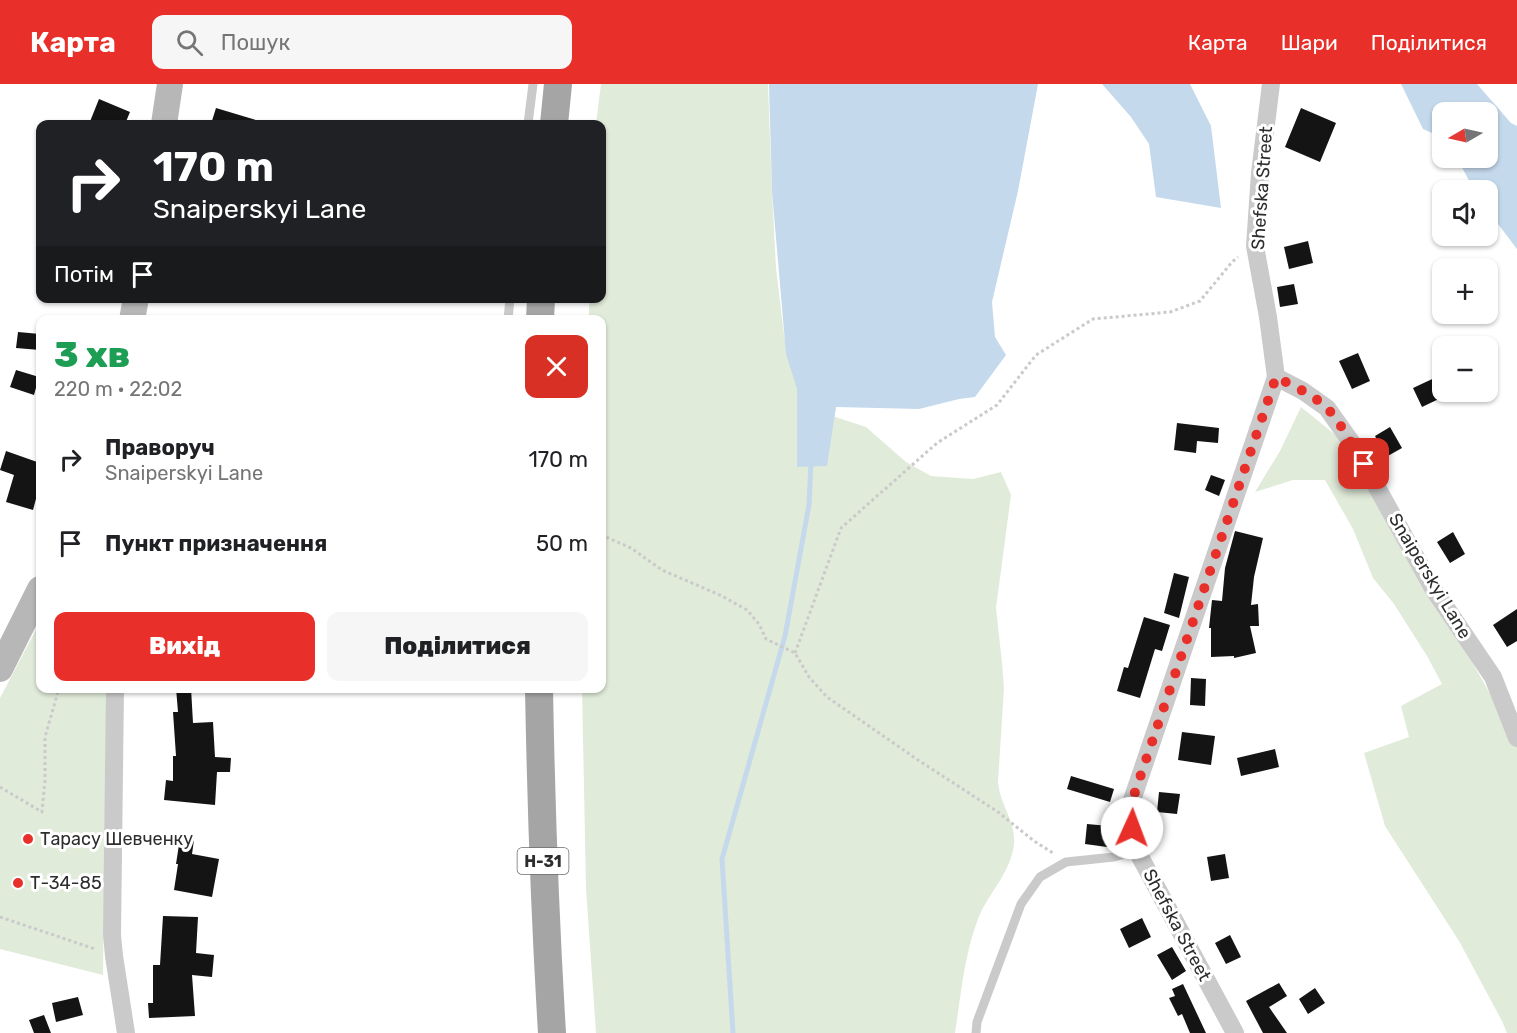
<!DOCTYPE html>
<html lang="uk">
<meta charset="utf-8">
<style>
:root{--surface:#fff;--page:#f6f6f6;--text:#202124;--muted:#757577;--accent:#e92f29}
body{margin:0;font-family:Rubik,sans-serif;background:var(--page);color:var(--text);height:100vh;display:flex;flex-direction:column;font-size:22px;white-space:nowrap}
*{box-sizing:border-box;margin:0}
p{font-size:20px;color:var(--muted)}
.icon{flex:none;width:33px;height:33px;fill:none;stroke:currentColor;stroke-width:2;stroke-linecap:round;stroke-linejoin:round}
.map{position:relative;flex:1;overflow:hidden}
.details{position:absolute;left:36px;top:231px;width:570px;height:378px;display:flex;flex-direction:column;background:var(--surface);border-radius:12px;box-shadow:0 2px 4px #0004}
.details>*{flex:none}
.guide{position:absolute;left:36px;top:36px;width:570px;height:183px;border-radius:12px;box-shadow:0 2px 4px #0004;background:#202124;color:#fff;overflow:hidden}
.needle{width:39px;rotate:261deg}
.tools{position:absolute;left:1432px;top:18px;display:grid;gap:12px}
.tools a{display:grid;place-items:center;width:66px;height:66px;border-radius:12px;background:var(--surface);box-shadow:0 2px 4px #0004;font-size:30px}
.pin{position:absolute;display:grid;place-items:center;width:51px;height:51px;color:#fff;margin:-26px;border-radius:12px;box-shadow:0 3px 9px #0006}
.me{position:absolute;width:66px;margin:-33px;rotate:2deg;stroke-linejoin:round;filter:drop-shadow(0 0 4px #0008)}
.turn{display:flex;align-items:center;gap:21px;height:126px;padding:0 18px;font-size:27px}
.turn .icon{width:78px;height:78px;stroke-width:2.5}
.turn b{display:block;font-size:42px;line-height:51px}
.then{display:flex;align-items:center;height:57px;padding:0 18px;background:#0003;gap:12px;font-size:22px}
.round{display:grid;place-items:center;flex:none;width:63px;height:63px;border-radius:12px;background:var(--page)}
.summary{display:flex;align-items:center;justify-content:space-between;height:102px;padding:0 18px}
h1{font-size:36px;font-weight:800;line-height:45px;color:#1e9e55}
.button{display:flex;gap:12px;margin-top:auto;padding:12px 18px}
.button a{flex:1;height:69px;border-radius:12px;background:var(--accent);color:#fff;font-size:24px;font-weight:800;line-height:69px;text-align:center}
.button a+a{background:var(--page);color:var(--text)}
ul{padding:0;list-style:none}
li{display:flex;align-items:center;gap:18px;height:84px;padding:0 18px}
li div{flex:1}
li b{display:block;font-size:22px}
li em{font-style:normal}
header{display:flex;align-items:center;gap:36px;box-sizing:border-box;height:84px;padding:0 30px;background:var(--accent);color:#fff}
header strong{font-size:28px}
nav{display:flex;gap:33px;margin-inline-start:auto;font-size:21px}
.search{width:420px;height:54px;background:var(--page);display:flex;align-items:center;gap:15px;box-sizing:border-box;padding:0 21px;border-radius:12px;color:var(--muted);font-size:22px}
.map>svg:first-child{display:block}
</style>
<header>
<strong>Карта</strong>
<div class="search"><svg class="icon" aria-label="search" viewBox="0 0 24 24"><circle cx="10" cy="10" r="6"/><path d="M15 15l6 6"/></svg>Пошук</div>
<nav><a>Карта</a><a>Шари</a><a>Поділитися</a></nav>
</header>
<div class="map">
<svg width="1517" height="949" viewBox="0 0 1517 949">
<rect width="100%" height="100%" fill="#fff"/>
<path fill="#e1ebda" d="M 601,0 L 768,0 L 772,108 L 776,184 L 784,251 L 799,313 L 823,329 L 866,343 L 906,378 L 931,392 L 973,395 L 1001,388 L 1011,411 L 996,524 L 1002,579 L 1004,604 L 998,698 C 1000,721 1016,738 1014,760 C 1011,789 988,809 978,835 C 964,872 961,911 955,949 L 596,949 L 586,804 L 582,605 L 602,604 L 602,236 L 589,235 L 589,215 L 602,214 L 602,40 L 596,40 Z
M 1301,323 L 1338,353 L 1390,434 L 1517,657 L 1517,949 L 1507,949 L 1502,937 L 1459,857 L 1385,742 L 1364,669 L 1409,653 L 1401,622 L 1442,600 L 1427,572 L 1394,520 L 1373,494 L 1353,445 L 1325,396 L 1293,396 L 1255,408 L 1280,367 Z
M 40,538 L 40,604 L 107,605 L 103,891 L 0,865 L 0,614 Z"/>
<path fill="#c5d9ec" d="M 769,0 L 1038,0 L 1018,107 L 992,218 L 995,253 L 1006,271 L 975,313 L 959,315 L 919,325 L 836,323 L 827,382 L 797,383 L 797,305 L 786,270 L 772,108 Z
M 1102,0 L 1190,0 L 1211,42 L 1221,124 L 1156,113 L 1149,60 L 1131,33 Z
M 1401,0 L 1477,0 L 1511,39 L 1517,42 L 1517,165 L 1488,127 L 1488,106 L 1474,106 L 1457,74 L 1488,74 L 1488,28 L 1443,28 L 1443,54 L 1423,45 Z"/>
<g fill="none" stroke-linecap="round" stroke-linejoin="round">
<path stroke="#c5d9ec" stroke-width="5" d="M 733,949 L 722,775 L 785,552 L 809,421 L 811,377"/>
</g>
<path fill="#141414" d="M 99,15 L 130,28 L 125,40 L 89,40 Z
M 216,24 L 259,37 L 258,40 L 211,40 Z
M 1301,24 L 1336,39 L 1320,78 L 1285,63 Z
M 1308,157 L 1313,179 L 1289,185 L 1284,163 Z
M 1294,200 L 1298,220 L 1280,223 L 1277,203 Z
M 18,248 L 40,250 L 40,266 L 16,264 Z
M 1358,269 L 1370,297 L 1352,305 L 1339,277 Z
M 16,286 L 39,293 L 34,311 L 10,303 Z
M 1443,290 L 1443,313 L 1422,323 L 1413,304 Z
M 1177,339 L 1219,344 L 1218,359 L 1197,357 L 1196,369 L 1174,366 Z
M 1390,343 L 1402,364 L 1386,373 L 1375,352 Z
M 6,367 L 40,379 L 40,400 L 33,426 L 6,418 L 14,391 L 0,386 Z
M 1211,391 L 1225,396 L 1219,412 L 1205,406 Z
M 1235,447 L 1263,454 L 1254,493 L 1251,521 L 1258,520 L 1259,542 L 1250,542 L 1256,569 L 1234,574 L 1234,572 L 1211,573 L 1211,544 L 1209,544 L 1212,516 L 1222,517 L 1225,484 Z
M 1453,448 L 1465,470 L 1450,479 L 1437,458 Z
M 1174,489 L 1189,493 L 1179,534 L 1164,529 Z
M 1517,525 L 1517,557 L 1507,563 L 1493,541 Z
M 1144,533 L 1170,541 L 1162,567 L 1155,565 L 1140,614 L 1117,607 L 1124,583 L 1128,584 Z
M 1191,594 L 1206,595 L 1205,622 L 1190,621 Z
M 176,604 L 191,604 L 193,639 L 213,638 L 215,673 L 231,674 L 230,688 L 217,688 L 215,721 L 164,716 L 166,696 L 173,697 L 173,672 L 176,672 L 173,628 L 178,628 Z
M 1182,648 L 1215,652 L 1211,681 L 1178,676 Z
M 1275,665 L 1279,683 L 1241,692 L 1237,674 Z
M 1071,692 L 1114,705 L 1110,718 L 1067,705 Z
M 1159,708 L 1180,710 L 1177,730 L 1157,728 Z
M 1087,740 L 1109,742 L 1107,763 L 1085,760 Z
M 180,754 L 194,756 L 192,770 L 219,775 L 212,813 L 174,806 L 178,780 L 176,780 Z
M 1225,770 L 1229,794 L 1211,797 L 1207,773 Z
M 163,832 L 198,833 L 196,869 L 214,871 L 212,893 L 192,891 L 195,932 L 149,934 L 148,919 L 153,919 L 153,881 L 160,881 Z
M 1142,834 L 1151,853 L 1129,864 L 1120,845 Z
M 1230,851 L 1241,873 L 1226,880 L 1215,859 Z
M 1172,863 L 1186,887 L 1172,896 L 1157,871 Z
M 1279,899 L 1287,912 L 1269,923 L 1287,949 L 1263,949 L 1246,917 Z
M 1183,900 L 1206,949 L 1190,949 L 1182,930 L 1178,932 L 1169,914 L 1175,912 L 1172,905 Z
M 1315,904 L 1325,919 L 1308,930 L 1299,915 Z
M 78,913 L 83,931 L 56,938 L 52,919 Z
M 44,931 L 51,949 L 34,949 L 29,936 Z"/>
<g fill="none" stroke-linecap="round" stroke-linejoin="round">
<path stroke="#cacaca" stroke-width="3" stroke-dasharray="3 3" stroke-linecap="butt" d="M 602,449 L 608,454 L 631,464 L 662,486 L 722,512 L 747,526 L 759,540 L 766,555 L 795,569 L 809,593 L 827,613 L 918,676 L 998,728 L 1034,757 L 1053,769
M 795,569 L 841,444 L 937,359 L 997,321 L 1036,271 L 1093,235 L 1170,228 L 1200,217 L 1232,178 L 1238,173
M 0,703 L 42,728 L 45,696 L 45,653 L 59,604
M 0,833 L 95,865"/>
<path stroke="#cacaca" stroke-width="9" d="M 528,40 L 533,0
M 508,236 L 510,214
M 976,949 L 977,938 L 1021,820 L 1040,793 L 1066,778 L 1114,773 L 1137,767"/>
<path stroke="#cacaca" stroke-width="18" d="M 1276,293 L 1303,307 L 1327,324 L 1354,362 L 1434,506 L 1493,593 L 1517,654
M 115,604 L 112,851 L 114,872 L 126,949
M 1235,949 L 1137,767 L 1132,744 L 1131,719 L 1276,293 L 1268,233 L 1255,162 L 1260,89 L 1271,0"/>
<path stroke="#b7b7b7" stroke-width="26" d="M 164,40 L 170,0
M 132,236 L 136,214
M 0,585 L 40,505"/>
<path stroke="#a5a5a5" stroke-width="28" d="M 554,40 L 558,0
M 540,236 L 541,214
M 539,604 C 541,719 545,834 552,949"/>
</g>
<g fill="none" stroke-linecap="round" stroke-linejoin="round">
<path stroke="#e92f29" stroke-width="10" stroke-dasharray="0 18" d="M 1132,744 L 1131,720 L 1276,293 C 1293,302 1314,311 1328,325 C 1341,340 1354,363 1364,380"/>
</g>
<g fill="#e92f29" stroke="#fff" stroke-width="2">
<circle cx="28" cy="755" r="6"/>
<circle cx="18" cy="799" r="6"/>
</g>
<g text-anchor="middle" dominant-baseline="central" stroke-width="6" stroke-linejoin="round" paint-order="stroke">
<rect fill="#fff" stroke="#6c6c6c" stroke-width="1.5" x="517.5" y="764" width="51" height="26" rx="4.5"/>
<g font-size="16" font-weight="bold" fill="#2d2d2d">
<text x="543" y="777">Н-31</text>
</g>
<g font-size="18" fill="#2d2d2d" stroke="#fff">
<text transform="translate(1262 104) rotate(-86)">Shefska Street</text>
<text transform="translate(1430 492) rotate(59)">Snaiperskyi Lane</text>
<text transform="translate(1177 841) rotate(62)">Shefska Street</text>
</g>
<g font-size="18" fill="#2d2d2d" stroke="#fff" text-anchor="start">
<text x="40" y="755">Тарасу Шевченку</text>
<text x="30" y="799">Т-34-85</text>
</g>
</g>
</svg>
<div class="tools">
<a><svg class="needle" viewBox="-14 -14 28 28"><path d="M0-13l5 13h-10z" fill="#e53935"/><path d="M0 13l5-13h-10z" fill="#757577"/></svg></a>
<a><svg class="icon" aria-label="sound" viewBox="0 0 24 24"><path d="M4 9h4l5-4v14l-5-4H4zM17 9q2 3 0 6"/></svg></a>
<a>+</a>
<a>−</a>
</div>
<div class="pin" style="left:1364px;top:380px;background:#d93025"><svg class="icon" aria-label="arrive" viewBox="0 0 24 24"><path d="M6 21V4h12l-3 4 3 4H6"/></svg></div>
<svg class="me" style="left:1132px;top:744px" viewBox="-20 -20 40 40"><circle r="19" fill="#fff"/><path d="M0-13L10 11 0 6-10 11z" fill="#e92f29"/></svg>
<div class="guide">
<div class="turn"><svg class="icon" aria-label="right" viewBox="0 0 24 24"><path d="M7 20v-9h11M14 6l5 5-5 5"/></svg><div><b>170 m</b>Snaiperskyi Lane</div></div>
<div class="then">Потім<svg class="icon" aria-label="arrive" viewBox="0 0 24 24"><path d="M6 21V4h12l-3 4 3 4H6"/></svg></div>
</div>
<section class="details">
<div class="summary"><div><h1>3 хв</h1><p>220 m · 22:02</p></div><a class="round" style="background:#d93025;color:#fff"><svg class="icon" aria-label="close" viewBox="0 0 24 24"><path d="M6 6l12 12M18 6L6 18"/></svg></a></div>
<ul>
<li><svg class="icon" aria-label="right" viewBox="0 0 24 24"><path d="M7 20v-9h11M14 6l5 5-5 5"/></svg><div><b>Праворуч</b><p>Snaiperskyi Lane</p></div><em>170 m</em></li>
<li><svg class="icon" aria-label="arrive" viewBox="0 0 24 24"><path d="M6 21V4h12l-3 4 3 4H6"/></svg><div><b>Пункт призначення</b></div><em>50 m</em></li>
</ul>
<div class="button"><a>Вихід</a><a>Поділитися</a></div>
</section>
</div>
